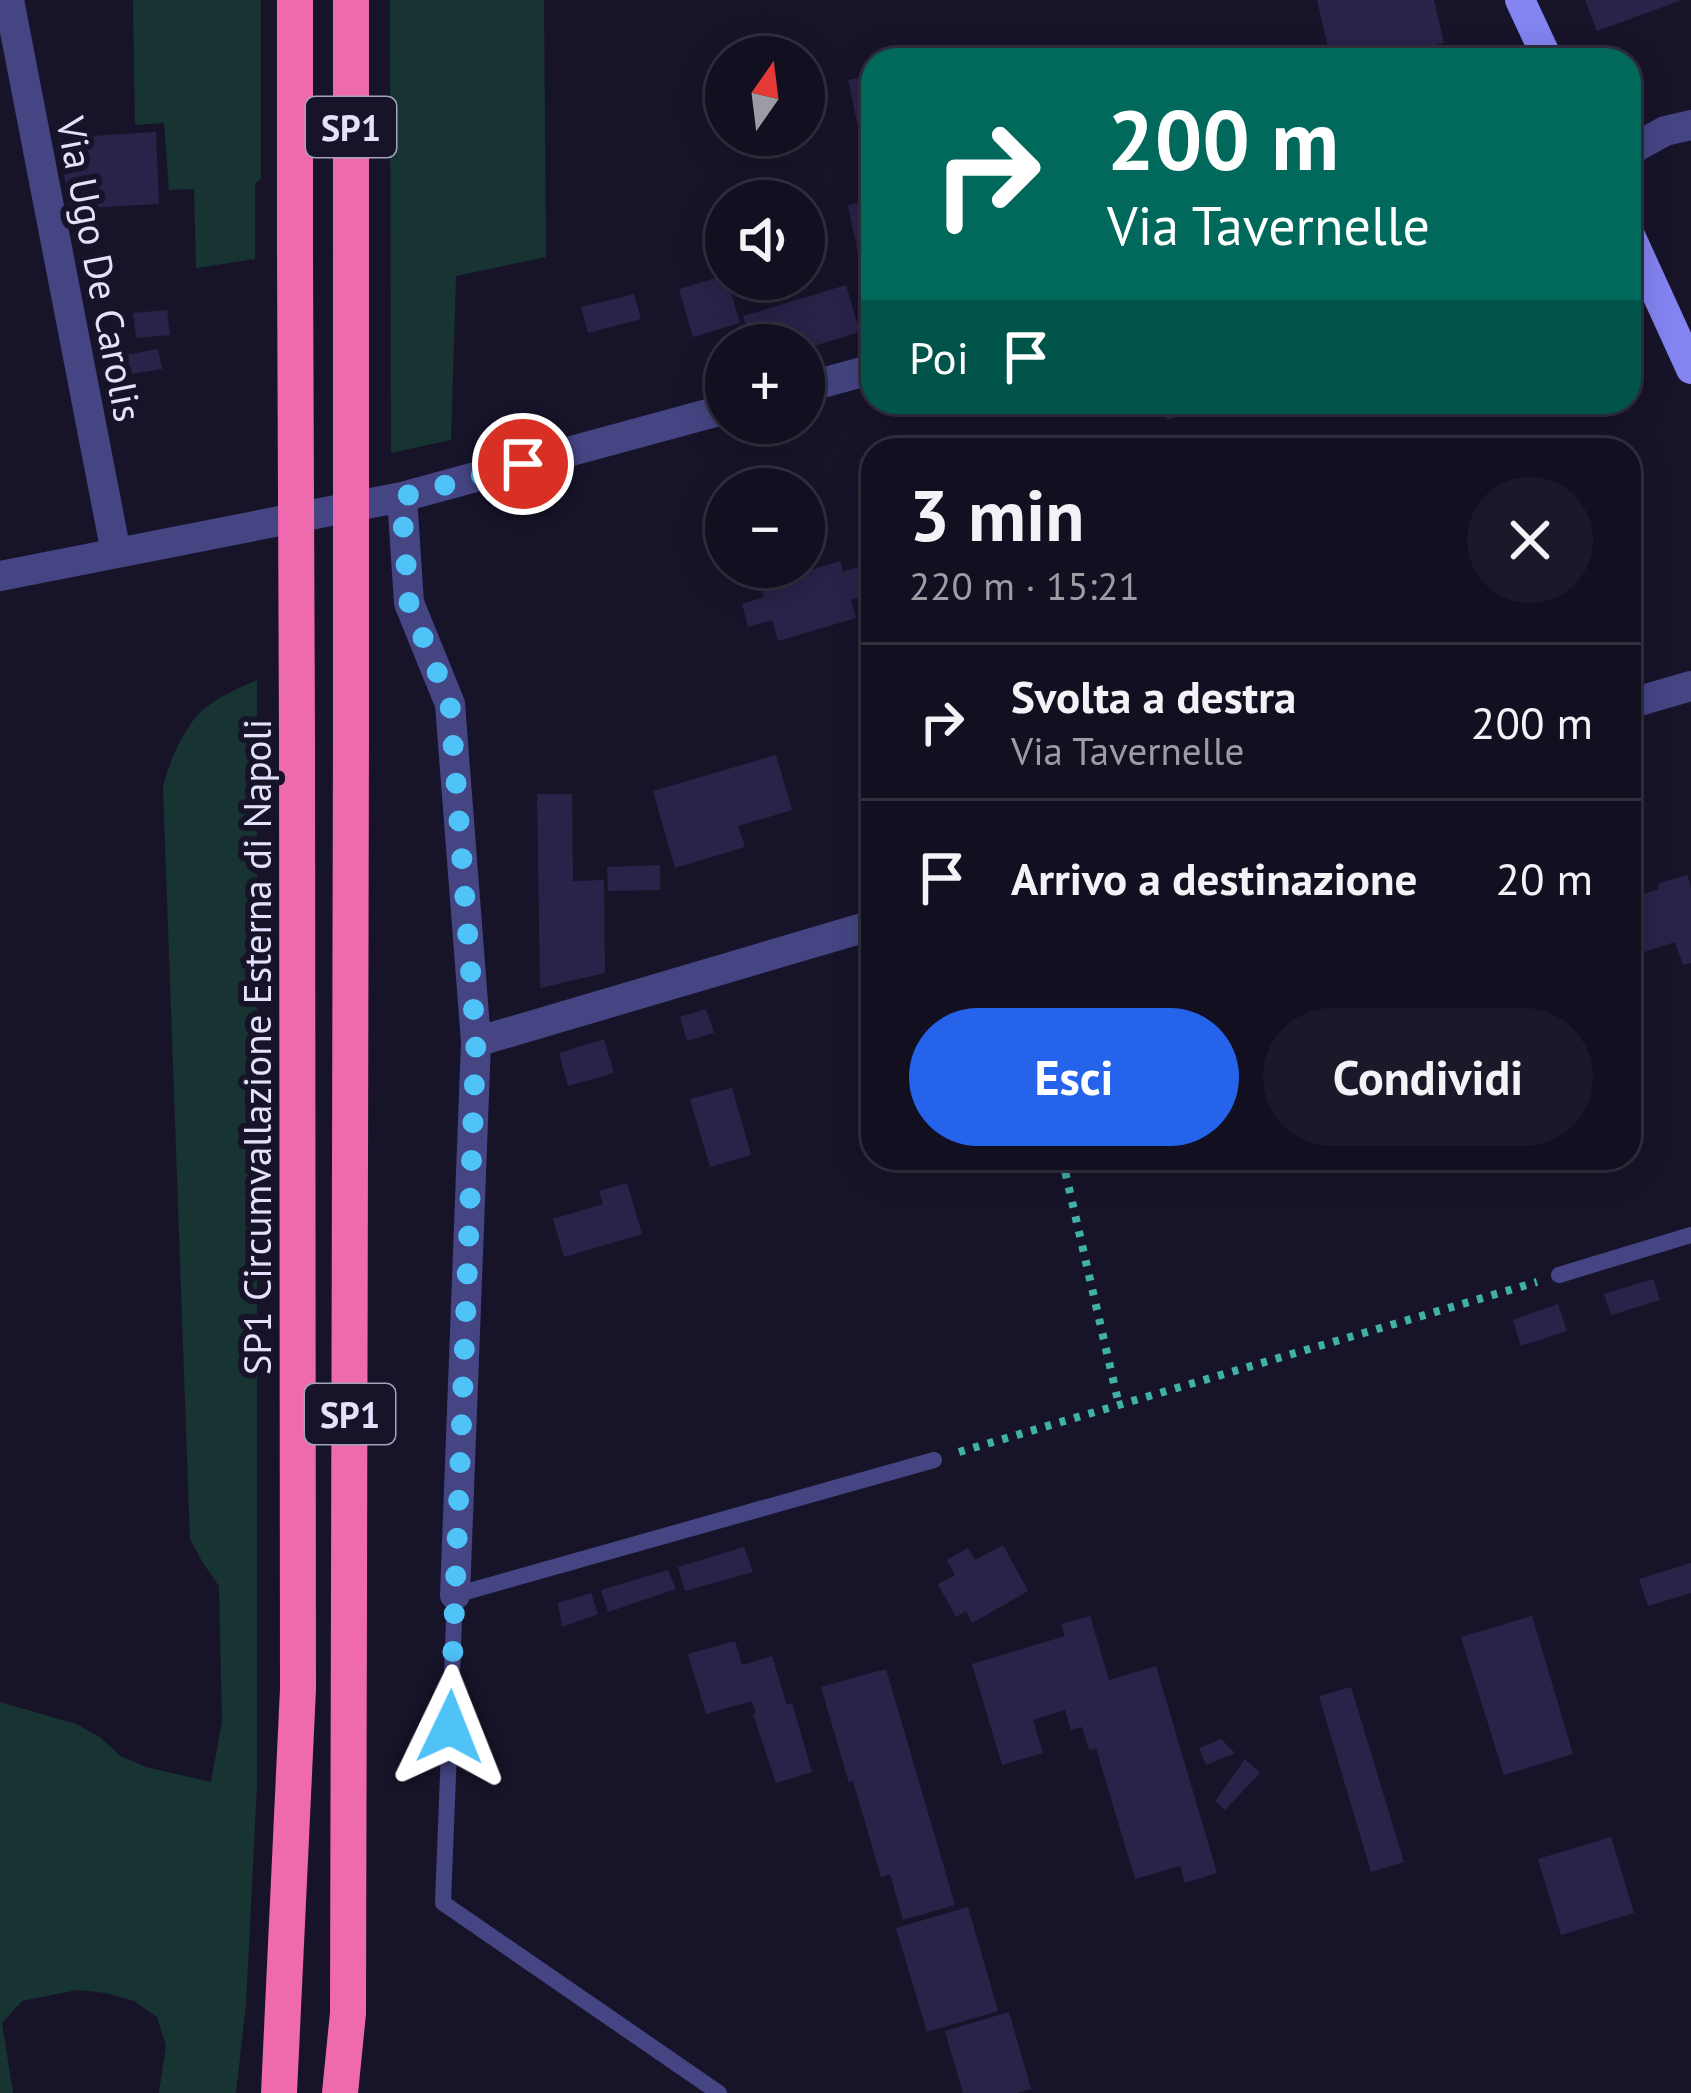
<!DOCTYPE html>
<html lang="it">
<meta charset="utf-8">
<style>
:root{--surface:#110f20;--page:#1a1829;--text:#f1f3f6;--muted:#9c9ca5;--line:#302f3e;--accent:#2563eb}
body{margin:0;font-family:"PT Sans",sans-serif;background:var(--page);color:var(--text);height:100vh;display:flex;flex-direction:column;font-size:45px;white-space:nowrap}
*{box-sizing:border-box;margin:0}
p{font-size:39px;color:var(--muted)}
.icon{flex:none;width:66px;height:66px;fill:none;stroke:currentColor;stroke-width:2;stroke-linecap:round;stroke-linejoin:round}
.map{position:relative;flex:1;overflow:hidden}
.drawer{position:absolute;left:861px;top:438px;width:780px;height:732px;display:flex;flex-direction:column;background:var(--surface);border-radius:36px;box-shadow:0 6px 30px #0003,0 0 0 3px var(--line)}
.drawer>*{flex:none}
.banner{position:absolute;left:861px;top:48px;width:780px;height:366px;border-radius:36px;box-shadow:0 6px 30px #0003,0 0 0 3px var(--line);background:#00695c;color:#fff;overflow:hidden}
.needle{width:78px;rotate:14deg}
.tools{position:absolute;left:705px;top:36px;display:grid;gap:24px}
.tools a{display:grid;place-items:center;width:120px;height:120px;border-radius:50%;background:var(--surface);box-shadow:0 6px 30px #0003,0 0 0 3px var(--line);font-size:60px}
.pin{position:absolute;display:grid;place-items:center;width:102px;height:102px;color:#fff;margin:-51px;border:6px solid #fff;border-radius:50%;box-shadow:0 3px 12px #0007}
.me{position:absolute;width:132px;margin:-66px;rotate:2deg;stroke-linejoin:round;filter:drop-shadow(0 0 9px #0008)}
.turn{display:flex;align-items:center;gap:42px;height:252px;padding:0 48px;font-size:54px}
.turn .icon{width:156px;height:156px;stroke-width:2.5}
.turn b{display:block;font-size:84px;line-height:102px}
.then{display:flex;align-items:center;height:114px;padding:0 48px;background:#0003;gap:24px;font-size:45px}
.round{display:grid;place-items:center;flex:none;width:126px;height:126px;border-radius:63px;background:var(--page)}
.overview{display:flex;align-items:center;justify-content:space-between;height:204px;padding:0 48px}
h1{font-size:72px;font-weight:800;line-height:90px}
.cta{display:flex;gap:24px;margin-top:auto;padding:24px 48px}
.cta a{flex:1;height:138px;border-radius:72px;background:var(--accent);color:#fff;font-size:48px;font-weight:800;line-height:138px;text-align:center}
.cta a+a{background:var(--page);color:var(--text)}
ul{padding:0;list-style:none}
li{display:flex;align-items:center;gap:36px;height:156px;padding:0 48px;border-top:3px solid var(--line)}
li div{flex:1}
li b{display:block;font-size:45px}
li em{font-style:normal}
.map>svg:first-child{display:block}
</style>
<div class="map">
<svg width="1691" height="2093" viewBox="0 0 1691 2093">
<rect width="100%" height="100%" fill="#17142a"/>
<path fill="#183432" d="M 133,0 L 261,0 L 261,179 L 255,183 L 255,259 L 196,268 L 194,189 L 169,190 L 164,123 L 135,125 Z
M 390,0 L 544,0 L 546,257 L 456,276 L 451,440 L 391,453 Z
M 257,680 L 257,1785 L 246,2004 L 236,2093 L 159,2093 L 166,2045 L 157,2017 L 134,2001 L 106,1993 L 77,1990 L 22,2001 L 2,2023 L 13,2093 L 0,2093 L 0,1702 L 76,1724 L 100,1737 L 120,1756 L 146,1767 L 211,1782 L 222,1722 L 219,1586 L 203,1563 L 190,1539 L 163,787 C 168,764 186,723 204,709 C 220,696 239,688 257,680 Z"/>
<path fill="#292349" d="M 1317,0 L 1434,0 L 1444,43 L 1370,60 L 1331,60 Z
M 1585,0 L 1679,0 L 1679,1 L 1597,31 Z
M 873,75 L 873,189 L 871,189 L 848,80 Z
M 156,132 L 159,204 L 69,209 L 59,138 Z
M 873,200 L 873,265 L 861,268 L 848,205 Z
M 726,275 L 740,323 L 693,337 L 679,289 Z
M 846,285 L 860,332 L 804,349 L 804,345 L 752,345 L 743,316 Z
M 634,294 L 641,319 L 588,333 L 581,307 Z
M 167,310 L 170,335 L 136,338 L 133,313 Z
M 158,349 L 162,369 L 113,377 L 109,358 Z
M 1162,402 L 1205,402 L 1207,409 L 1167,420 Z
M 840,561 L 843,572 L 865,565 L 873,590 L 873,593 L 851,600 L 856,618 L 778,641 L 772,620 L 748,627 L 742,604 L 764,597 L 760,585 Z
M 776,755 L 792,810 L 738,826 L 745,847 L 675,868 L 653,791 Z
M 537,794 L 572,794 L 573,881 L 604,880 L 605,973 L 540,988 Z
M 660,865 L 660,890 L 608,891 L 607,867 Z
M 1687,875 L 1691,887 L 1691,963 L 1683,965 L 1675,942 L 1629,957 L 1629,899 L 1659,889 L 1657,884 Z
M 706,1009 L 714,1033 L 687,1041 L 680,1017 Z
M 604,1039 L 614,1073 L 568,1086 L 559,1053 Z
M 732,1088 L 751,1155 L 710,1167 L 690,1099 Z
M 627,1183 L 642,1234 L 564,1257 L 553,1219 L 603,1204 L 599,1191 Z
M 1653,1279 L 1660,1300 L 1611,1315 L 1604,1294 Z
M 1558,1304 L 1567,1331 L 1521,1346 L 1513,1320 Z
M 1003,1545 L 1028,1591 L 972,1623 L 966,1611 L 956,1617 L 938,1584 L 955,1575 L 947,1560 L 968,1548 L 975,1560 Z
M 744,1547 L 753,1572 L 685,1591 L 678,1567 Z
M 1691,1563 L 1691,1593 L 1648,1606 L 1639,1579 Z
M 668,1570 L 676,1589 L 608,1612 L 601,1590 Z
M 591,1593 L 598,1614 L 562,1627 L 558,1603 Z
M 1090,1616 L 1109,1680 L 1156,1666 L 1217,1873 L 1185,1883 L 1180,1866 L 1135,1879 L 1096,1748 L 1089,1750 L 1082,1727 L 1071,1730 L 1065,1710 L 1033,1720 L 1043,1753 L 1002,1765 L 972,1664 L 1065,1636 L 1061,1624 Z
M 1532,1616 L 1573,1754 L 1504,1775 L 1461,1637 Z
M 735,1641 L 742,1665 L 772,1656 L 787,1705 L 792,1703 L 812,1772 L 776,1783 L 753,1714 L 756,1713 L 752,1701 L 706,1714 L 688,1654 Z
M 886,1669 L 955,1905 L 903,1920 L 890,1874 L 881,1877 L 853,1781 L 849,1783 L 821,1687 Z
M 1351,1687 L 1404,1862 L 1371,1872 L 1319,1696 Z
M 1221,1739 L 1235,1753 L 1206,1765 L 1199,1748 Z
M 1245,1759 L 1260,1773 L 1225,1810 L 1215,1801 Z
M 1611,1837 L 1634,1913 L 1561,1935 L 1538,1859 Z
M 968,1907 L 998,2011 L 927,2032 L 896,1928 Z
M 1009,2012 L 1031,2089 L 1017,2093 L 963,2093 L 945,2031 Z"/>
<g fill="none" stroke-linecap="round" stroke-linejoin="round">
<path stroke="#3fb1a7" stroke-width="8" stroke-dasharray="6 9" stroke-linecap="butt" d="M 1062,1158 L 1119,1405
M 959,1452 L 1537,1282"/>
<path stroke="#454584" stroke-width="16" d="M 1559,1275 L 1691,1235
M 719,2093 L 443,1903 L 455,1595 L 934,1460"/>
<path stroke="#454584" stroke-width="30" d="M 9,0 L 116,553
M 1629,151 L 1665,131 L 1691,125
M 804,388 L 873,369
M 402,497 L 409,603 L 450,704 L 476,1042 L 455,1595
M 0,576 L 402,497 L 726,409
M 1629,704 L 1691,686
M 476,1042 L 873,925"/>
<path stroke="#8383f1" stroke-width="30" d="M 1520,0 L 1548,60
M 1629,233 L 1691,369"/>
<path stroke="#ee69ae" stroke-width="36" d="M 351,0 L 351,254
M 295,254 L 295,0
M 279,2093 L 298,1689 L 297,737
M 340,2093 L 348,2013 L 351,735"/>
<path stroke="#ee69ae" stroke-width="36" d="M 295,254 L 297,737
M 351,735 L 351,254"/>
</g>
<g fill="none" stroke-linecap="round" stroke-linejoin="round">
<path stroke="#4fc3f7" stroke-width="21" stroke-dasharray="0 37.8" d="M 450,1727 L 476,1042 L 450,704 L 409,603 L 401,497 L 523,464"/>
</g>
<g text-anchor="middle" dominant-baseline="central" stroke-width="12" stroke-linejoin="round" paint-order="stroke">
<g fill="#17142a" stroke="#a6a4bd" stroke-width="3">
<rect x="306" y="97" width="90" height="60" rx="9"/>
<rect x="305" y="1384" width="90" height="60" rx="9"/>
</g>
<g font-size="36" font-weight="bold" fill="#e3e1fc">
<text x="351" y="127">SP1</text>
<text x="350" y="1414">SP1</text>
</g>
<g font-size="39" fill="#e3e1fc" stroke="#17142a">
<text transform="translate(100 269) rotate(79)">Via Ugo De Carolis</text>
<text transform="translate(256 1047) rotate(-90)">SP1 Circumvallazione Esterna di Napoli</text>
</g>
</g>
</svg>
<div class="tools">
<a><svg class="needle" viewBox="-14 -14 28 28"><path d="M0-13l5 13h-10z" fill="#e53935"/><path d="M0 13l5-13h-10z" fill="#9c9ca5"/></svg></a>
<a><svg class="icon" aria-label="sound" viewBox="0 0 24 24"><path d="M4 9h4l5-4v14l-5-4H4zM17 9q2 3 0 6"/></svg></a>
<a>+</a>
<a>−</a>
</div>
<div class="pin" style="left:523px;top:464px;background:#d93025"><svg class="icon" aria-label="arrive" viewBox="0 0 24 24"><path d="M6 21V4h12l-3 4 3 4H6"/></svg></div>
<svg class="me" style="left:450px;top:1727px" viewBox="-20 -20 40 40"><path d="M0-17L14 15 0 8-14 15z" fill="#4fc3f7" stroke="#fff" stroke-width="4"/></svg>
<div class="banner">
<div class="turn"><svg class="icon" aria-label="right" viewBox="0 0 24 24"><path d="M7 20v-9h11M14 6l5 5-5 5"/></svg><div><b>200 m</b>Via Tavernelle</div></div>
<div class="then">Poi<svg class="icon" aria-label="arrive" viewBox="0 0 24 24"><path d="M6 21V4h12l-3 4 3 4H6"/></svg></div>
</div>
<section class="drawer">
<div class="overview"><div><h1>3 min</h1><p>220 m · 15:21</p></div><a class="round"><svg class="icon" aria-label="close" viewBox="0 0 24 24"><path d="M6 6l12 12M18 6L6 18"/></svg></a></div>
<ul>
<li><svg class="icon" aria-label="right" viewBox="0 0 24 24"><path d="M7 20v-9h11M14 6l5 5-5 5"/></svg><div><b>Svolta a destra</b><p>Via Tavernelle</p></div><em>200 m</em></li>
<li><svg class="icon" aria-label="arrive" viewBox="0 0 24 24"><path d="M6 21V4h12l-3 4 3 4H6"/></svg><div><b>Arrivo a destinazione</b></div><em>20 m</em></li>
</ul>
<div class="cta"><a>Esci</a><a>Condividi</a></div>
</section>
</div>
